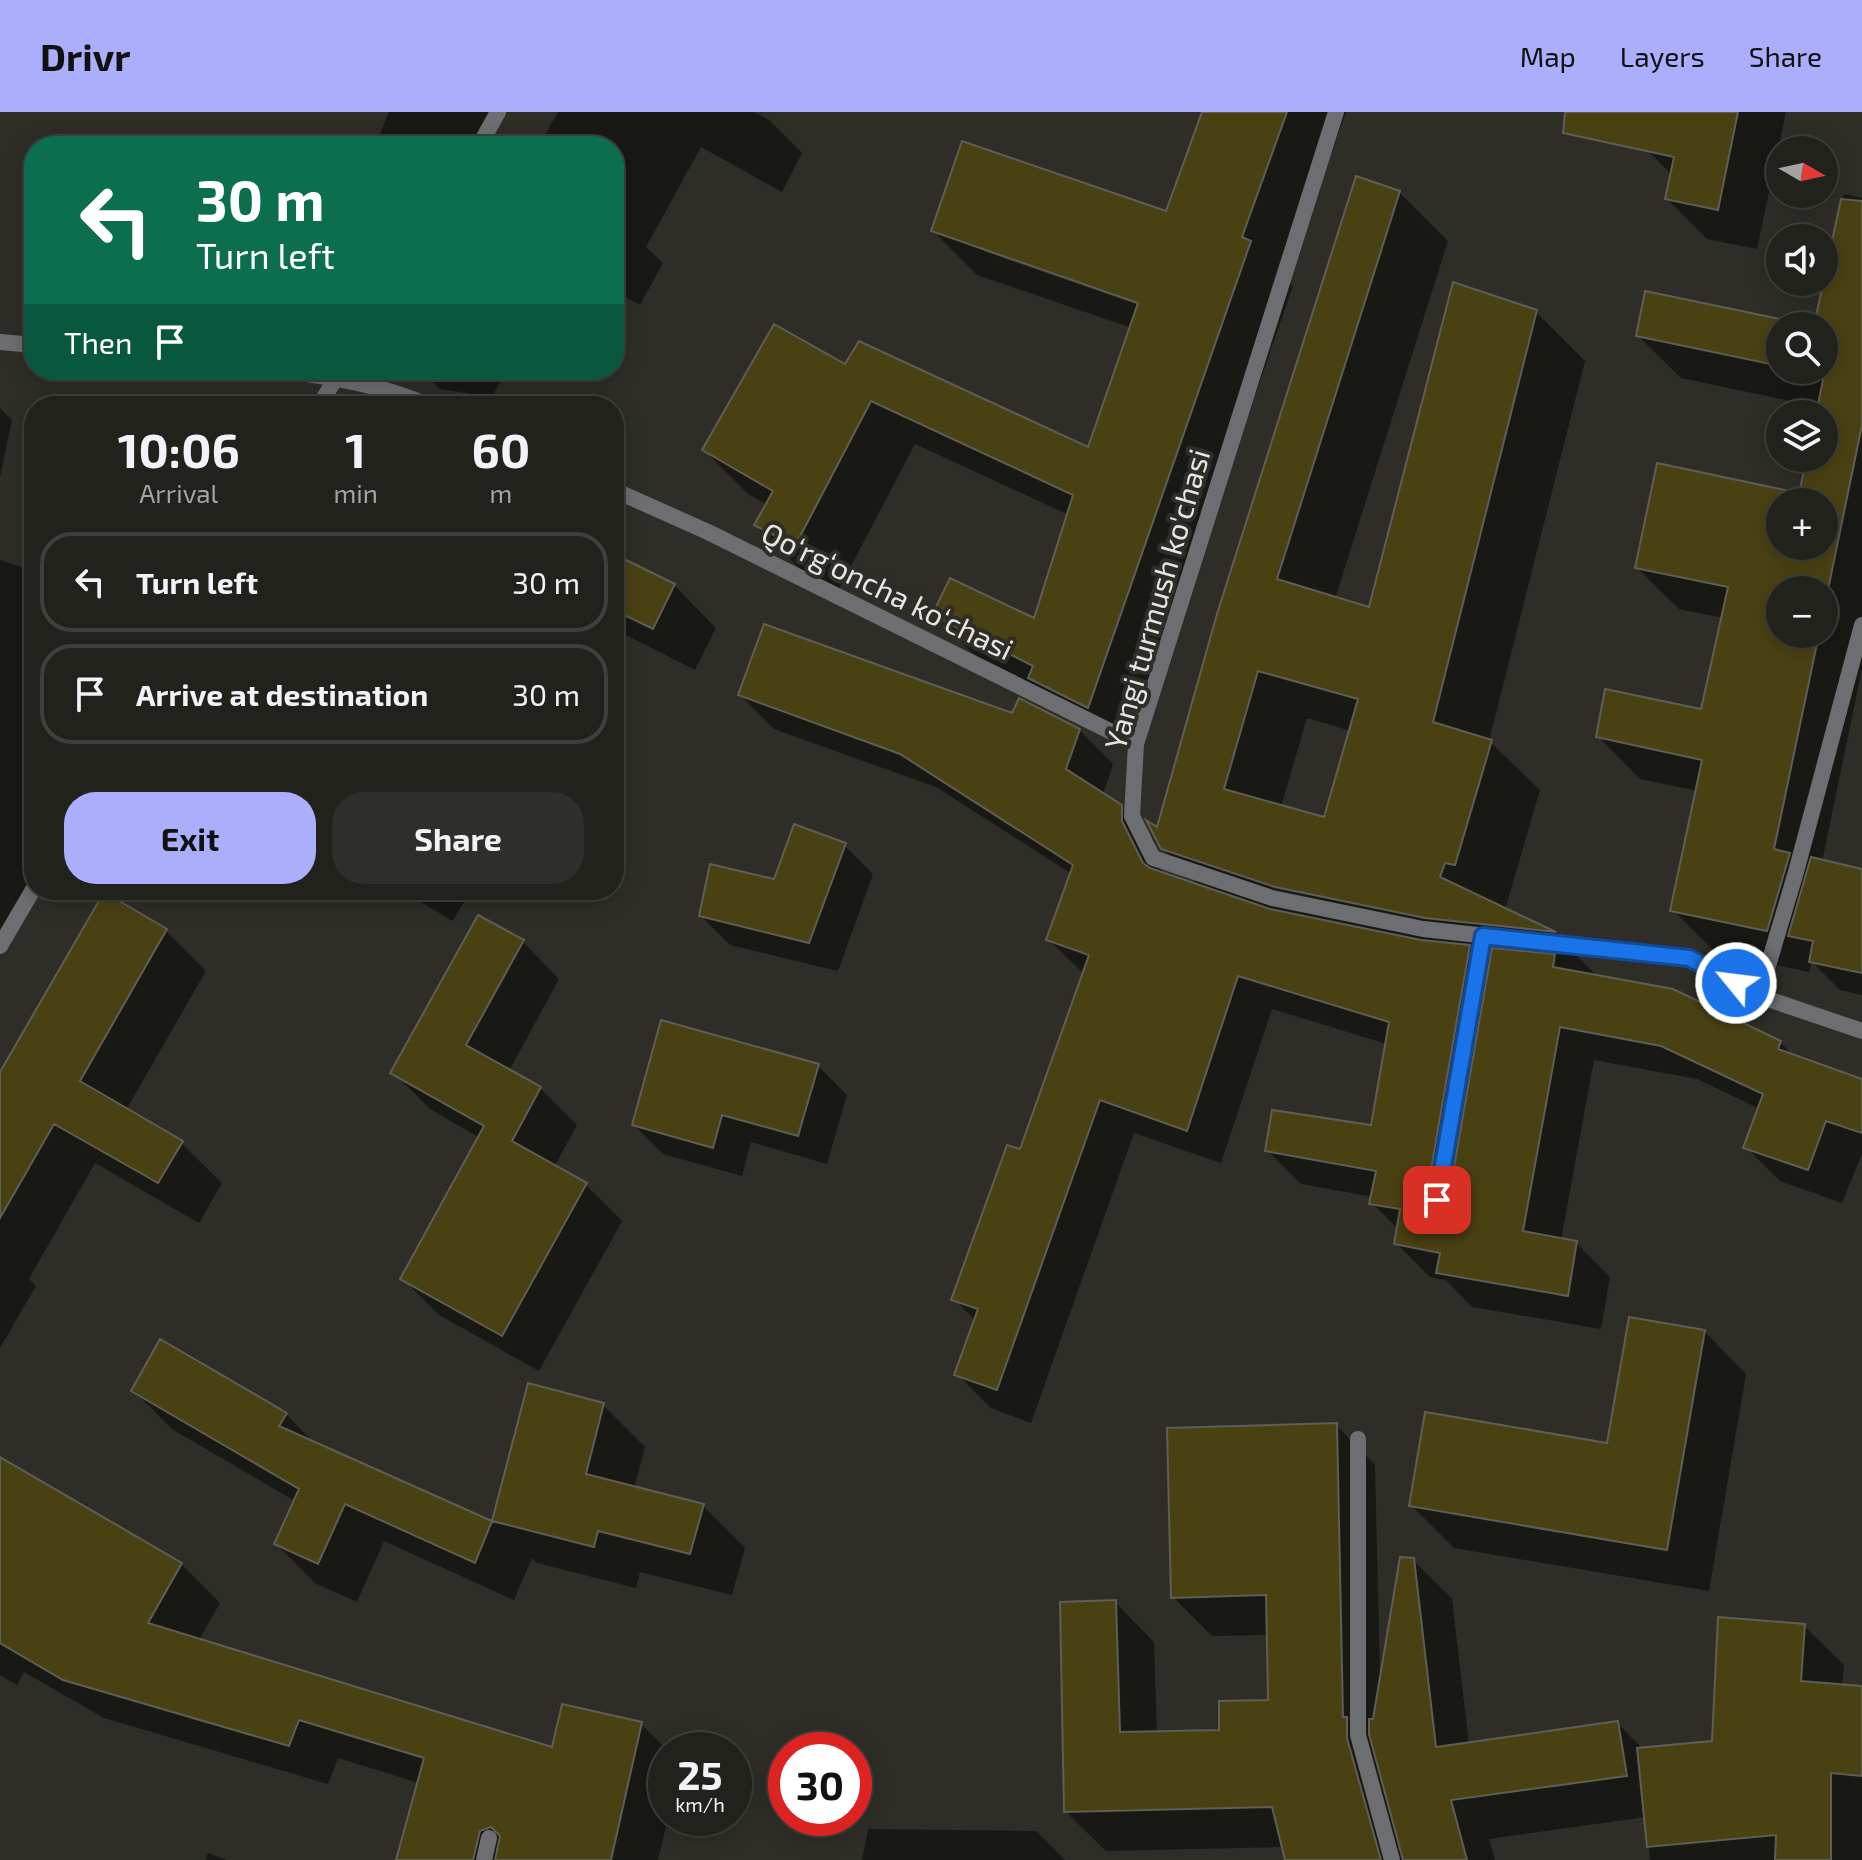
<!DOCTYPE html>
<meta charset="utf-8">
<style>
:root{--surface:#22221d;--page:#2e2f2a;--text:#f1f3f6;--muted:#a2a4a4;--line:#3f3f3b;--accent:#abaffb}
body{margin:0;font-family:"Exo 2",sans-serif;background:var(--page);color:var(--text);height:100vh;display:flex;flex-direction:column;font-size:30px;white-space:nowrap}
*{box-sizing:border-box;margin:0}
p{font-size:26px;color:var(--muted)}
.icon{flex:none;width:44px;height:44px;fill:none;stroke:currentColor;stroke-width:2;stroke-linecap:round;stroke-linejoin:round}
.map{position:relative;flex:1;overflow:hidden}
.side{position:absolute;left:24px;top:284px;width:600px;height:504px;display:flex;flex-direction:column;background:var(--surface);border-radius:32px;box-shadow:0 4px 20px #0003,0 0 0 2px var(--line)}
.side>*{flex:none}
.guide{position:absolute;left:24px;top:24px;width:600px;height:244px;border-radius:32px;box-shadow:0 4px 20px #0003,0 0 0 2px var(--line);background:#0b6e4f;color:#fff;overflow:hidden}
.needle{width:52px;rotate:99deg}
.controls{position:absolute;left:1766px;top:24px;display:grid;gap:16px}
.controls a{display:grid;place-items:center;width:72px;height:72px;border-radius:50%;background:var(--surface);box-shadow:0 4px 20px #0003,0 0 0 2px var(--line);font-size:40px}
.speed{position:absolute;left:648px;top:1620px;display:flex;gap:16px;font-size:40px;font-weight:700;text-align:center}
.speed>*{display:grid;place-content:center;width:104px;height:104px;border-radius:50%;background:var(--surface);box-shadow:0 4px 20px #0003,0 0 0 2px var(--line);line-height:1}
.speed small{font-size:20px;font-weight:400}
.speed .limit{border:12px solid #d22;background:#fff;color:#111}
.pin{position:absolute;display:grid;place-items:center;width:68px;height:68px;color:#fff;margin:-34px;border-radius:16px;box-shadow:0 4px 12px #0006}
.me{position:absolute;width:88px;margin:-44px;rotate:299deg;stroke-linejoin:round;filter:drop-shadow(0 0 6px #0008)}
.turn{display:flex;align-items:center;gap:28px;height:168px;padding:0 40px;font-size:36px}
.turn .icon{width:104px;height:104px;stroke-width:2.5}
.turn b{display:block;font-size:56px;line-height:68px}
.then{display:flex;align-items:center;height:76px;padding:0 40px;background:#0003;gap:16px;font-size:30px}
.eta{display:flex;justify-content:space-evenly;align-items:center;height:136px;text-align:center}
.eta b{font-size:48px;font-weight:700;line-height:56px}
.button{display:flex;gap:16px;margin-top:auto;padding:16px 40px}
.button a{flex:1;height:92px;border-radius:32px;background:var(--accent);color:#111;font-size:32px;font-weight:700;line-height:92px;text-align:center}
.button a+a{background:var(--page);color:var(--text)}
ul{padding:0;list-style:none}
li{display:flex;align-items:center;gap:24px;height:100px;margin:0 16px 12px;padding:0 24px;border:4px solid var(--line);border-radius:32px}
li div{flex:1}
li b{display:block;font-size:30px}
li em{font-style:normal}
header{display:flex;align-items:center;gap:48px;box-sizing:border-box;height:112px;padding:0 40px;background:var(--accent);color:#111}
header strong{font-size:38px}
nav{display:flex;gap:44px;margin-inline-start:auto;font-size:28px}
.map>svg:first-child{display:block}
</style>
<header>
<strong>Drivr</strong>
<nav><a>Map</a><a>Layers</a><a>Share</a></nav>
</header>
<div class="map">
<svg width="1862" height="1748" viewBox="0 0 1862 1748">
<rect width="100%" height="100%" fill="#2e2d27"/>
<path fill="#0007" fill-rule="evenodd" d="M 389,0 L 491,0 L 476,34 L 375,34 Z
M 558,0 L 754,0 L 769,8 L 802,41 L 782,80 L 701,35 L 646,135 L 663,151 L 640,193 L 614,179 L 614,34 L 539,34 Z
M 1204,0 L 1346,0 L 1286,167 L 1293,174 L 1132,638 L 978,547 L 934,503 L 1035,508 L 1069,403 L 915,332 L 839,477 L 800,457 L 756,413 L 768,393 L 748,382 L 704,338 L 846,255 L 1090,338 L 1132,216 L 977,163 L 933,119 L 1167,102 ZM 983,135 L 1148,192 L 1147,196 L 983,139 Z
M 1655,0 L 1786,0 L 1757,137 L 1707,127 L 1667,87 L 1672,63 L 1647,38 Z
M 1399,80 L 1448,129 L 1335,487 L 1371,498 L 1536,200 L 1585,249 L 1489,629 L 1540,678 L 1505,798 L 1555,822 L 1598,865 L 1780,930 L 1795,945 L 1862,969 L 1862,1042 L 1842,1091 L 1780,1069 L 1746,1035 L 1760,997 L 1697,967 L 1594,948 L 1561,1128 L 1576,1131 L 1610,1165 L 1601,1217 L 1472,1195 L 1446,1168 L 1430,1165 L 1396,1131 L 1399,1118 L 1372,1091 L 1373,1085 L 1301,1072 L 1267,1038 L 1372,1016 L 1387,932 L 1272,897 L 1221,1051 L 1134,1021 L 1031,1311 L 991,1296 L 957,1262 L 976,1209 L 954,1187 L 1021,1039 L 1084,862 L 1048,827 L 1072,762 L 936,675 L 774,617 L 740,583 L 1014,604 L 1079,618 L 1113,652 L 1103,683 L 1120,694 L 1155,729 L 1155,745 L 1165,764 L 1203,777 L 1162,736 L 1158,718 ZM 1307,606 L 1351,619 L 1326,708 L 1281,695 Z
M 1844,82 L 1862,86 L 1862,557 L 1822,750 L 1862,759 L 1862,883 L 1840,878 L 1812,850 L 1809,860 L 1715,840 L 1673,798 L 1698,679 L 1640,667 L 1598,624 L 1703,599 L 1723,506 L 1679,497 L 1636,455 L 1658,353 L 1801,383 L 1809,346 L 1824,346 L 1824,302 L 1818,302 L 1819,295 L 1681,266 L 1638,224 L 1647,181 L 1806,214 L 1780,214 L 1780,258 L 1824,258 L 1824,214 L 1816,214 ZM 1780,390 L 1824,390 L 1824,434 L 1780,434 ZM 1780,478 L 1824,478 L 1824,522 L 1780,522 Z
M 421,258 L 506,258 L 492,285 L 440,277 Z
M 0,296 L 12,308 L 0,365 Z
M 614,444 L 674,473 L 716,516 L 695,558 L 614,517 Z
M 0,448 L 34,459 L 34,778 L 0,836 Z
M 844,733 L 873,762 L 838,859 L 730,833 L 701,804 Z
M 400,778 L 471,778 L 453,809 Z
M 165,818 L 206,859 L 126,998 L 181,1031 L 222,1071 L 199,1111 L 95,1051 L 29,1167 L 36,1174 L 0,1236 L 0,963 Z
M 523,830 L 559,867 L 509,959 L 540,976 L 577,1013 L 554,1055 L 586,1073 L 622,1109 L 539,1259 L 439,1203 L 402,1166 L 480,1026 L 430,997 L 393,960 Z
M 818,954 L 847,983 L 827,1052 L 751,1030 L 742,1064 L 663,1042 L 634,1013 Z
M 1704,1219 L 1746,1262 L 1709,1479 L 1454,1436 L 1411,1393 L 1609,1334 Z
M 530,1274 L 603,1293 L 645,1335 L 634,1376 L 703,1394 L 745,1436 L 732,1483 L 640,1460 L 636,1476 L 537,1451 L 532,1446 L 514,1488 L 384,1429 L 357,1490 L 315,1471 L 276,1432 L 295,1389 L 172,1317 L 134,1279 L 286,1302 L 316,1333 L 494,1412 Z
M 1336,1313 L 1375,1353 L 1380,1565 L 1413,1448 L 1452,1487 L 1469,1633 L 1617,1611 L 1643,1637 L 1714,1631 L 1804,1514 L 1844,1553 L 1842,1574 L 1862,1576 L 1862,1748 L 1650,1748 L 1646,1705 L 1489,1727 L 1495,1748 L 1287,1748 L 1284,1735 L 1106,1739 L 1066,1700 L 1115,1490 L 1154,1530 L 1157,1621 L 1221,1620 L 1270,1590 L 1269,1523 L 1212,1524 L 1173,1485 Z
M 0,1403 L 181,1452 L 220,1491 L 199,1528 L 554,1638 L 641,1612 L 667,1638 L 668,1706 L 658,1748 L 398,1748 L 419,1671 L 338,1646 L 328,1672 L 104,1606 L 24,1560 L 17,1573 L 0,1563 Z
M 868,1717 L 1036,1719 L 1065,1748 L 862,1748 Z
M 208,1741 L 227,1748 L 205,1748 Z"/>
<path fill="#4a4113" stroke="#5e5d56" stroke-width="2" fill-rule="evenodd" d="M 1202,0 L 1287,0 L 1242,125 L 1251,129 L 1088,596 L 1028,566 L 1033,554 L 932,503 L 950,466 L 1034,506 L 1073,383 L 871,289 L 795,434 L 754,413 L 773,379 L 702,338 L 774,212 L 845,252 L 859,229 L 1088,335 L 1138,191 L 931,119 L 962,29 L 1166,99 Z
M 1565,0 L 1738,0 L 1718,98 L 1665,87 L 1674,45 L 1563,21 Z
M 1356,64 L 1400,79 L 1277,467 L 1369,495 L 1453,170 L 1537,198 L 1433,610 L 1492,628 L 1455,753 L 1445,751 L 1440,765 L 1556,820 L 1425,806 L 1275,775 L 1161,737 L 1146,708 L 1157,715 L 1217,502 ZM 1258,559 L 1358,587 L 1324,705 L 1224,677 Z
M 1841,87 L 1862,89 L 1862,313 L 1824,497 L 1824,478 L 1780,478 L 1780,522 L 1819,522 L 1774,737 L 1790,741 L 1767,819 L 1670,799 L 1702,648 L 1596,625 L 1605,577 L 1701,597 L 1728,475 L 1635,456 L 1657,351 L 1799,381 L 1807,346 L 1824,346 L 1824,302 L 1816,302 L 1824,263 L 1800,258 L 1824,258 L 1824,214 L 1780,214 L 1780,254 L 1636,224 L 1645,179 L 1814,214 ZM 1780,390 L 1824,390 L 1824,434 L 1780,434 Z
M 614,442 L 675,472 L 653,517 L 614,498 Z
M 764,512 L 1012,601 L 1019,586 L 1080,617 L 1066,657 L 1122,693 L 1122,709 L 1143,751 L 1150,756 L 1270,797 L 1421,828 L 1470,833 L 1426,1086 L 1431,1097 L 1441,1098 L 1448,1090 L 1492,836 L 1555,842 L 1553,855 L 1673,877 L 1781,929 L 1778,937 L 1862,967 L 1862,1021 L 1826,1009 L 1808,1058 L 1743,1036 L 1763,982 L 1661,934 L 1560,915 L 1523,1119 L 1577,1129 L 1568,1184 L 1436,1161 L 1440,1141 L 1394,1132 L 1400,1097 L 1369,1092 L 1376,1059 L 1265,1039 L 1272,998 L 1371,1013 L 1389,910 L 1238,864 L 1187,1019 L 1100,988 L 997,1278 L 954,1263 L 978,1197 L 951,1188 L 1007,1033 L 1020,1037 L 1089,843 L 1046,828 L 1073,753 L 900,642 L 738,583 Z
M 794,712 L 846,731 L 809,831 L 699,804 L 710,752 L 774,767 Z
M 1811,745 L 1862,757 L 1862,861 L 1809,850 L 1813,829 L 1788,824 Z
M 104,780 L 167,817 L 80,969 L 183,1029 L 158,1071 L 54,1012 L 0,1106 L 0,960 Z
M 478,803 L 524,828 L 466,933 L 541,975 L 512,1029 L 587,1071 L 502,1224 L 400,1167 L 484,1014 L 390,961 Z
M 661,908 L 819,952 L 798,1024 L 722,1003 L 713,1036 L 632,1013 Z
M 1629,1205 L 1705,1218 L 1667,1438 L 1409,1394 L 1425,1300 L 1607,1331 Z
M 160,1227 L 287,1301 L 279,1314 L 492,1409 L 475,1451 L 345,1392 L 318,1452 L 274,1432 L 299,1377 L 131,1279 Z
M 528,1271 L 604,1291 L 586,1362 L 704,1392 L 690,1442 L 598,1419 L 594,1435 L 492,1409 Z
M 1337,1311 L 1343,1605 L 1347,1605 L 1347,1626 L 1381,1748 L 1285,1748 L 1272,1695 L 1064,1700 L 1060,1490 L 1116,1488 L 1120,1620 L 1219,1618 L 1219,1589 L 1268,1588 L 1266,1483 L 1171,1486 L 1167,1316 Z
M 0,1345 L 182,1451 L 148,1511 L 552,1635 L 562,1592 L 642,1610 L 611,1748 L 495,1748 L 500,1724 L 491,1715 L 480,1719 L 473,1748 L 396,1748 L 424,1646 L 299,1608 L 289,1634 L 63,1568 L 0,1531 Z
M 1400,1445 L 1414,1446 L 1436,1635 L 1618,1609 L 1627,1664 L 1451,1688 L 1467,1748 L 1403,1748 L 1369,1622 L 1369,1607 L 1373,1607 Z
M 1718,1505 L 1805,1512 L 1801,1569 L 1862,1574 L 1862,1664 L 1831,1661 L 1831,1748 L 1775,1748 L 1776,1723 L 1647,1735 L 1637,1636 L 1712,1629 Z"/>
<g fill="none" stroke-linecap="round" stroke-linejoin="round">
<path stroke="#6d6e71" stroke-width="16" d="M 1437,1088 L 1483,824"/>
<path stroke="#6d6e71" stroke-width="16" d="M 1336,0 L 1136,632 L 1132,704 L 1153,746 L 1272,786 L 1423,817 L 1689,846 L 1759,884 L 1862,919
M 479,34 L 498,0
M 0,230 L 34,233
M 279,258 C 330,265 381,272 429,294
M 319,294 L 340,259
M 614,378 L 708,420 L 1136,632
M 0,834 L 34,776
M 1759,884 L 1796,760 L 1862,513
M 1358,1327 L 1358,1623 L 1392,1748
M 484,1748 L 489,1726"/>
</g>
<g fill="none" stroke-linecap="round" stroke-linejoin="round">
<defs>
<path id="route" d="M 1437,1088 L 1483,824 L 1689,846 L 1736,871"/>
</defs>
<use href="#route" stroke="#114b97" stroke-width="20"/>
<use href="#route" stroke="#1a73e8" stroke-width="14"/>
</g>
<g text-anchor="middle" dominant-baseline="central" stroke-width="8" stroke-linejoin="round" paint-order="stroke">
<g font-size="30" fill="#e7e6e3" stroke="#2e2d27">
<text transform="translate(888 478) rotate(26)">Qo‘rg‘oncha ko‘chasi</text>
<text transform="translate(1156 487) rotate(-74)">Yangi turmush ko'chasi</text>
</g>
</g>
</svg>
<div class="controls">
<a><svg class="needle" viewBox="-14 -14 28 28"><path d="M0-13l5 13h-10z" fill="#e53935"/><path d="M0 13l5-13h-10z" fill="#a2a4a4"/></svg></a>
<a><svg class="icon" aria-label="sound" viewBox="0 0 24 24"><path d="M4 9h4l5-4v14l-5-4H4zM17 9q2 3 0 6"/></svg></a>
<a><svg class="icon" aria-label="search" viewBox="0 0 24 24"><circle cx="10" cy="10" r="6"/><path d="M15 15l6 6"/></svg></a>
<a><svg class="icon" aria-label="layers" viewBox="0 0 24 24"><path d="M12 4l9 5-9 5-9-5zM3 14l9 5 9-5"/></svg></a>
<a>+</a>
<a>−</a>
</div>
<div class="speed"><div>25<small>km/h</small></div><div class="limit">30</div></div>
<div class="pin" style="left:1437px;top:1088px;background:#d93025"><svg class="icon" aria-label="arrive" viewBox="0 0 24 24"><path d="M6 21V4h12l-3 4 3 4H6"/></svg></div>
<svg class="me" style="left:1736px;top:871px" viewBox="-20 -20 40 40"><circle r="17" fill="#1a73e8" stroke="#fff" stroke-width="3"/><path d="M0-11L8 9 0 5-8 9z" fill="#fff"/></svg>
<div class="guide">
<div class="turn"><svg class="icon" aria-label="left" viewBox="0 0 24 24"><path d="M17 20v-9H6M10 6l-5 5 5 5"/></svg><div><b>30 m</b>Turn left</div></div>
<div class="then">Then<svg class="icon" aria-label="arrive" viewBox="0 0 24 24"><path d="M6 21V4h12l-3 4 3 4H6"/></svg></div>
</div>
<section class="side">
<div class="eta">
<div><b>10:06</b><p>Arrival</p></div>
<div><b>1</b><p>min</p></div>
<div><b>60</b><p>m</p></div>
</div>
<ul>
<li><svg class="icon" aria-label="left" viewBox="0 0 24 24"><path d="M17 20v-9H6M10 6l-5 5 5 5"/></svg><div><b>Turn left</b></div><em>30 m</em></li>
<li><svg class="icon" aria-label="arrive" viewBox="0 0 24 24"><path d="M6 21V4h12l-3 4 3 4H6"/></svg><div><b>Arrive at destination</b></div><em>30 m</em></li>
</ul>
<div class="button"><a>Exit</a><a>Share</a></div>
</section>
</div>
